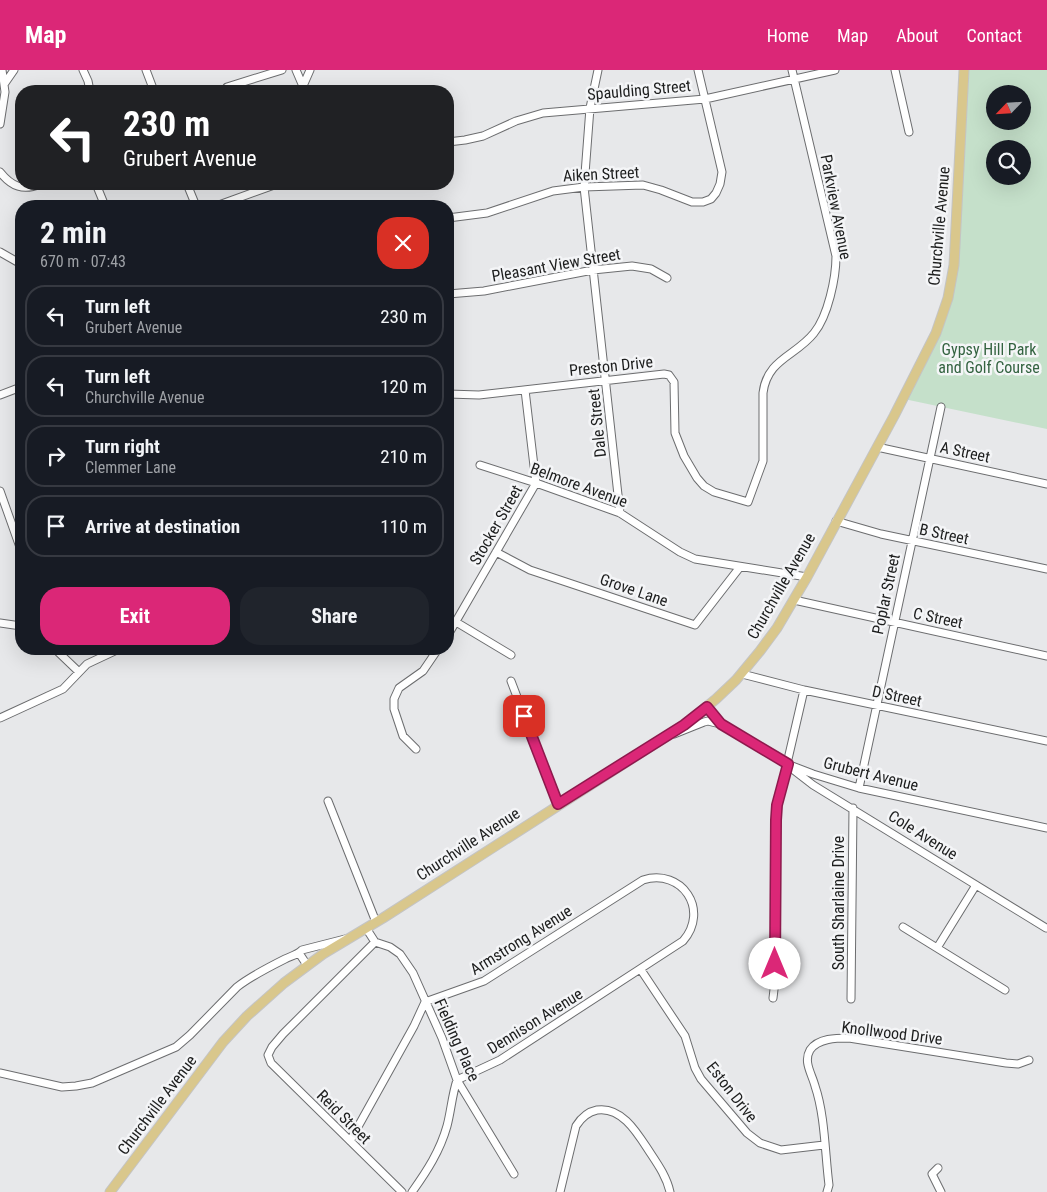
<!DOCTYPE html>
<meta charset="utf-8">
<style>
:root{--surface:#171b24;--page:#20242c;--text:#f1f3f6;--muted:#9ea1a6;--line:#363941;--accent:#db2777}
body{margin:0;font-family:"Roboto Condensed",sans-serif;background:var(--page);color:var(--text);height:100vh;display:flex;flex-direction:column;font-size:19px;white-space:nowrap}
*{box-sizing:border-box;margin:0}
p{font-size:16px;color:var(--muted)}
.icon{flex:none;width:28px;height:28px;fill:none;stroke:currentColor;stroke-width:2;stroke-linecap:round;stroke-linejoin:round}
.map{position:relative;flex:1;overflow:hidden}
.panel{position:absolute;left:15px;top:130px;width:439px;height:455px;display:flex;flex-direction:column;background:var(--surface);border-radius:20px;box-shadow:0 5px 20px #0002}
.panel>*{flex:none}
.hud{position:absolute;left:15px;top:15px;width:439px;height:105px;border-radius:20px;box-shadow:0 5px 20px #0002;background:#202124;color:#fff;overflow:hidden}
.needle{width:32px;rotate:245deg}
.buttons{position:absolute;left:986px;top:15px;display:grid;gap:10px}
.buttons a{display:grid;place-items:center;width:45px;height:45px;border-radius:50%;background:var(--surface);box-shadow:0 5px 20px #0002;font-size:25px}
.pin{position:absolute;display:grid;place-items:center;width:42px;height:42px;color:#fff;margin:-21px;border-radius:10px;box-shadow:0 2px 8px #0006}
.me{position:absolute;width:55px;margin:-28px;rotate:0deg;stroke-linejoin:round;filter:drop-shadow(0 0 4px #0008)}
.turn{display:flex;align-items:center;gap:18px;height:105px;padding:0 25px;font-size:22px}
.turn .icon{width:65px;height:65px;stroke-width:2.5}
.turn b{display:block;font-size:35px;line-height:42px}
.round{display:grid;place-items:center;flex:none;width:52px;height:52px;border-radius:20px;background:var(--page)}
.head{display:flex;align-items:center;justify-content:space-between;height:85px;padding:0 25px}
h1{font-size:30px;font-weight:700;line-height:38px}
.cta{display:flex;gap:10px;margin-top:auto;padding:10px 25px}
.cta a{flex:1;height:58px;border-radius:20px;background:var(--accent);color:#fff;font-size:20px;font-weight:700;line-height:58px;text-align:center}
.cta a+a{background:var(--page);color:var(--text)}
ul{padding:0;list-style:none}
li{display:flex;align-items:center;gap:15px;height:62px;margin:0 10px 8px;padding:0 15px;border:2px solid var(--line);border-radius:20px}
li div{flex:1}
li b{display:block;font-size:19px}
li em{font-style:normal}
header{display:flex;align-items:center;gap:30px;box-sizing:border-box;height:70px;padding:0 25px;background:var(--accent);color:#fff}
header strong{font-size:24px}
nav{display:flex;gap:28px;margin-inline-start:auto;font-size:18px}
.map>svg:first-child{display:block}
</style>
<header>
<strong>Map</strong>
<nav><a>Home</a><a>Map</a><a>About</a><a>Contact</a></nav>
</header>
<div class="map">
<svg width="1047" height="1122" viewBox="0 0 1047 1122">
<rect width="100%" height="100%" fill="#e7e8ea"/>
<path fill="#c5e0ca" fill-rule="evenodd" d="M 969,0 L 1047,0 L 1047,359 L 904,329 L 931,279 L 958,183 ZM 995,24 L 1022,24 L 1022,51 L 995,51 ZM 995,79 L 1022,79 L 1022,106 L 995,106 Z"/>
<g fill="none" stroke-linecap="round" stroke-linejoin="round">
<defs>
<path id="minor" d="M 83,0 L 88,11 L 90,21
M 146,0 L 154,21
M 296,0 L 305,21
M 598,0 L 590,38 L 584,117 L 620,443
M 895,0 L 909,62
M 5,13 L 14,0
M 303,16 L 310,0
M 228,21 L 227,17 L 282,0
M 0,54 L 5,22 L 2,0
M 448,72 L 465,70 L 483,66 L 516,51 L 543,43 L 705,29 L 835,0
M 0,102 C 12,117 23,121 41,114
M 96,114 L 105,136
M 187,114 L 196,136
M 216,136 L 277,114
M 448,148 L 487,143 L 553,121 L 584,117 L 643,115 L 661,120 L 692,132 L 703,132 L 711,129 L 716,123 L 720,114 L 722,102 L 698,0
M 0,182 L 21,194
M 448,224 L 484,221 L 593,200 L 632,196 L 651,199 L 667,208
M 448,324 L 479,325 L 664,304 L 669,305 L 674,312 L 675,363 L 684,386 L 697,408 L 704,416 L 714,422 L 748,432 L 763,391 L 763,323 C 767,289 796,286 814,263 C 828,246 836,208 836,186 L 792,0
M 0,325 L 21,317
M 877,377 L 1047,414
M 480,395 L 536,413 L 620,443 L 680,482 L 695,489 L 807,507
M 0,421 L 21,480
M 836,451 L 881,464 L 1047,499
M 496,482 L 530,500 L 695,555 L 740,497
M 794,530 L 1047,586
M 456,552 L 511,585
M 0,553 L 21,556
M 448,565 L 536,413 L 525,320
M 55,579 L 79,602
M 742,604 L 804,620 L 1047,671
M 511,611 L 558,734
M 707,637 L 718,651 L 728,659 L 787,694 L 813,704 L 859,718 L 1047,758
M 0,648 L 63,619 L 87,594 L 119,579
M 674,664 L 704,652 L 708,651 L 720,654
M 416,679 L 403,666 L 394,639 L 394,629 L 399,618 L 423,601 L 438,579
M 791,698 L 813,715 L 1046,858
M 859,718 L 941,337
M 328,731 L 376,852
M 903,857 L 1005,920
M 366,858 L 375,872 L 390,877 L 400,884 L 413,903 L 442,968 L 457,1010 L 514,1104
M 375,872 L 283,964 L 272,977 L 268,985 L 271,993 L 402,1122
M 937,878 L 976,815
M 299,883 L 307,895
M 641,900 L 685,966 L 695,998 L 701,1009 L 747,1063 L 760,1073 L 781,1080 L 824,1075
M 773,928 L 775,911 L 776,741 L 804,620
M 851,929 L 853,738
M 0,1003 L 62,1017 L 76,1016 L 92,1013 L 176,977 L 190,965 L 237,917 C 251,906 269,897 285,889 C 291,886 297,885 302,880 L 345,869
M 350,1071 L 414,956 L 425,932 L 484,911 L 643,810 C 682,798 710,840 683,871 L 500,990 L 457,1010 C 452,1025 451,1041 447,1056 C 440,1081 427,1101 412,1122
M 938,1098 L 932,1104 L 941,1122
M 560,1122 L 576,1056 C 581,1048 587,1042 597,1040 C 623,1036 639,1066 651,1084 C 659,1096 667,1108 670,1122
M 827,1122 L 829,1115 C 825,1084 825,1045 815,1016 C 812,1004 803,992 810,980 C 818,968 837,968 849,968 L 1006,993 L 1018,994 L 1029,990"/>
<path id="major" d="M 110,1122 L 223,972 L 247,946 L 284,913 L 323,884 L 383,848 L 684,655 L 716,629 L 736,610 L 760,581 L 777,558 L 807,507 L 894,346 L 936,263 L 948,228 L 954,195 L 964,0"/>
</defs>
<use href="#minor" stroke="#6c6d6f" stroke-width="9"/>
<use href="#major" stroke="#c4c4c4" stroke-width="11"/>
<use href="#minor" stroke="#fff" stroke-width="7"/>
<use href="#major" stroke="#d9c78c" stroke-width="9"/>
</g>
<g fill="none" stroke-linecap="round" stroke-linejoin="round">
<defs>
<path id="route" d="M 524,646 L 558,734 L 684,655 L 707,637 L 721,654 L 788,694 L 777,735 L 776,750 L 775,894"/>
</defs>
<use href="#route" stroke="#8e194d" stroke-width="12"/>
<use href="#route" stroke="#db2777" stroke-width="9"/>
</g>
<g text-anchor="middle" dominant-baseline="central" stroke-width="5" stroke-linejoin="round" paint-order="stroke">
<g font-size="16" fill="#1d1e1e" stroke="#f4f5f7">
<text transform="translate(639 20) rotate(-5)">Spaulding Street</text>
<text transform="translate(601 104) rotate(-3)">Aiken Street</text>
<text transform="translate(836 137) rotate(79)">Parkview Avenue</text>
<text transform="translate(939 156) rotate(-85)">Churchville Avenue</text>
<text transform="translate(556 195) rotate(-10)">Pleasant View Street</text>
<text transform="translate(611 296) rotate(-6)">Preston Drive</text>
<text transform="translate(597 353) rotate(-96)">Dale Street</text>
<text transform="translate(965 382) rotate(12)">A Street</text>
<text transform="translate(579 415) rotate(20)">Belmore Avenue</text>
<text transform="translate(496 455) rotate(-60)">Stocker Street</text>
<text transform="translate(944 464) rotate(12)">B Street</text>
<text transform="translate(781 516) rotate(-60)">Churchville Avenue</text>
<text transform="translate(634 520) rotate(19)">Grove Lane</text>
<text transform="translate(886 524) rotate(-78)">Poplar Street</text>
<text transform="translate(938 548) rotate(12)">C Street</text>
<text transform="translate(897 626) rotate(12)">D Street</text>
<text transform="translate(871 704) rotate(14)">Grubert Avenue</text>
<text transform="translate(923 765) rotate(32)">Cole Avenue</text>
<text transform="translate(468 774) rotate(-33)">Churchville Avenue</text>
<text transform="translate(838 833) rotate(-90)">South Sharlaine Drive</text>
<text transform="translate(521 870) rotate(-32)">Armstrong Avenue</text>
<text transform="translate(535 951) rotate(-32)">Dennison Avenue</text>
<text transform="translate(892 963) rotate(7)">Knollwood Drive</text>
<text transform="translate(457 970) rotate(66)">Fielding Place</text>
<text transform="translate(732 1022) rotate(52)">Eston Drive</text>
<text transform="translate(157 1035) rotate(-53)">Churchville Avenue</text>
<text transform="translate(344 1047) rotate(45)">Reid Street</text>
</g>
<g font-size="16" fill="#336340" stroke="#f4f5f7">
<text x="989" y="279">Gypsy Hill Park<tspan x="989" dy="18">and Golf Course</tspan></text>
</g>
</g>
</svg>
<div class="buttons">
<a><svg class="needle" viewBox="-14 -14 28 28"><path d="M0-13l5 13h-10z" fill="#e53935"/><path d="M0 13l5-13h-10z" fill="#9ea1a6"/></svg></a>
<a><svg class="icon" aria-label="search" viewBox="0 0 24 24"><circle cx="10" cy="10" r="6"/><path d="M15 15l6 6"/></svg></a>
</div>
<div class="pin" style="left:524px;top:646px;background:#d93025"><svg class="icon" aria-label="arrive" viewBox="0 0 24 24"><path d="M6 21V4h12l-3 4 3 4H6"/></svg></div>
<svg class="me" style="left:775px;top:894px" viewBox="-20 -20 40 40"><circle r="19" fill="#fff"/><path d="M0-13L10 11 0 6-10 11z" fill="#db2777"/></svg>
<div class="hud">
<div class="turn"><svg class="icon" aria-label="left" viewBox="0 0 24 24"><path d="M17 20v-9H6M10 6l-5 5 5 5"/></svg><div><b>230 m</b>Grubert Avenue</div></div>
</div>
<section class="panel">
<div class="head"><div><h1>2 min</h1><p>670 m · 07:43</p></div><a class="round" style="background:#d93025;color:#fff"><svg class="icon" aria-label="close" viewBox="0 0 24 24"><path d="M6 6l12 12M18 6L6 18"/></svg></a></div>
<ul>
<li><svg class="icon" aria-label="left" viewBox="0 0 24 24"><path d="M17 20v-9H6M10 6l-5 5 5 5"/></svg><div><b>Turn left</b><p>Grubert Avenue</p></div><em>230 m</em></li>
<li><svg class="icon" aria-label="left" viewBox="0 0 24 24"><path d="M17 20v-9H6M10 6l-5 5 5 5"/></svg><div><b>Turn left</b><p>Churchville Avenue</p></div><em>120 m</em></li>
<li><svg class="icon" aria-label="right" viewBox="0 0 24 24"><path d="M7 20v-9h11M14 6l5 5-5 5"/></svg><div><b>Turn right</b><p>Clemmer Lane</p></div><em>210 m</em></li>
<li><svg class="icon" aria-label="arrive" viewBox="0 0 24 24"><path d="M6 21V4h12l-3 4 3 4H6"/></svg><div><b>Arrive at destination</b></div><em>110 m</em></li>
</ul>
<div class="cta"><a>Exit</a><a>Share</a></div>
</section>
</div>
